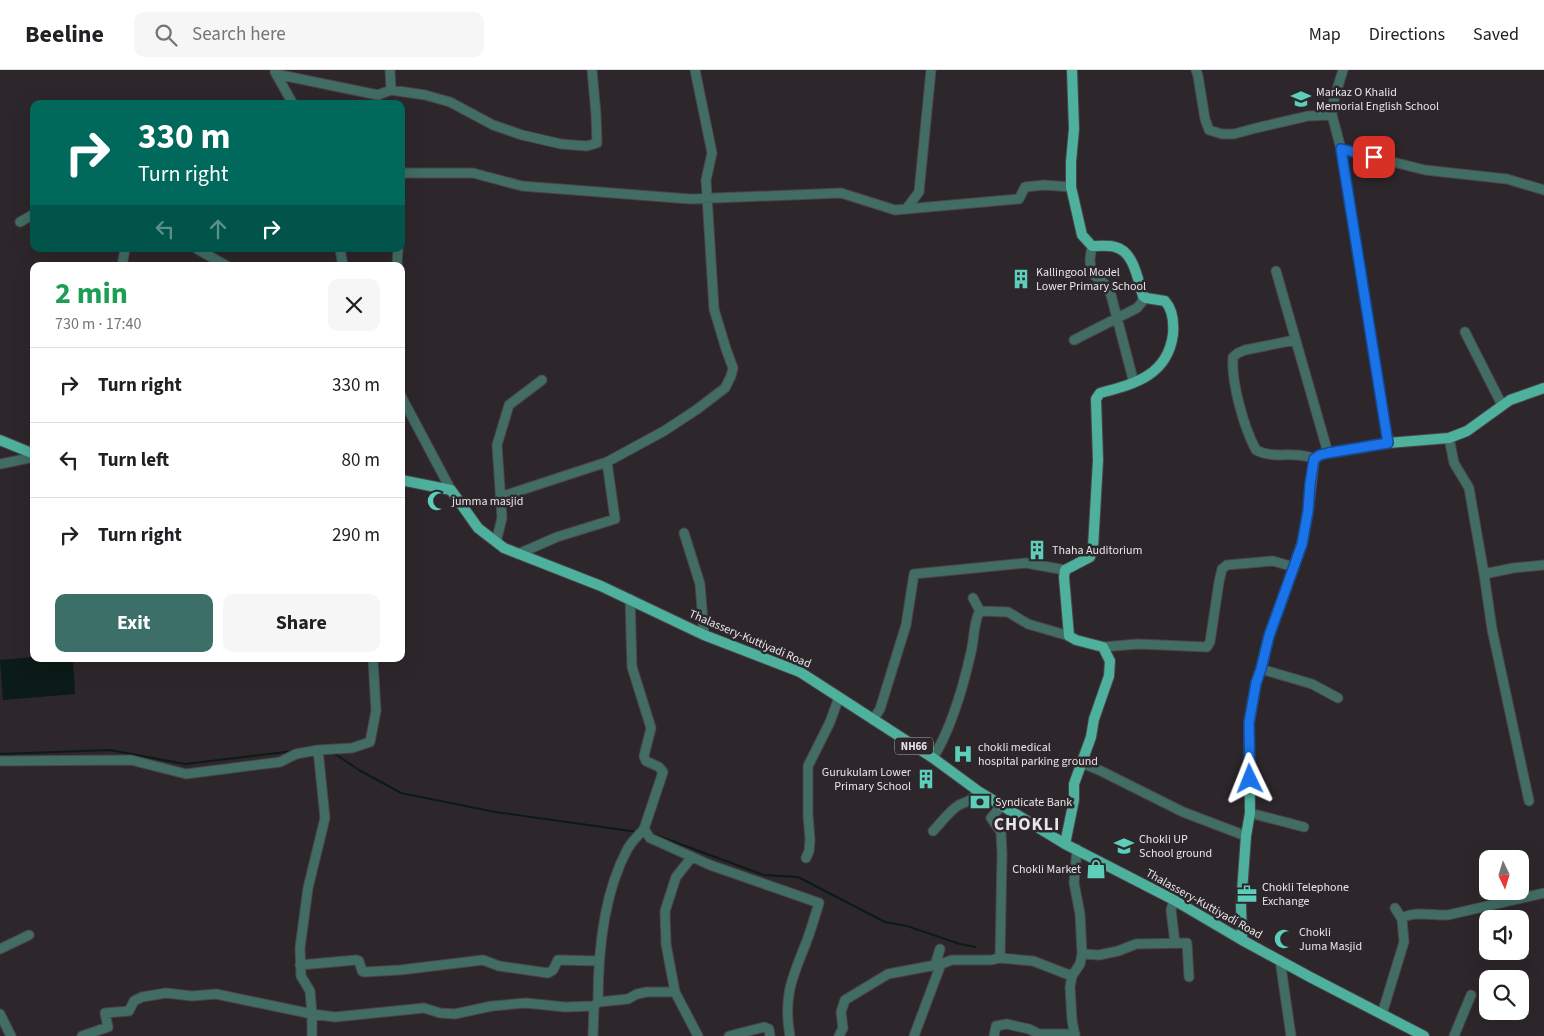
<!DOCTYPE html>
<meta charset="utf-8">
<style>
:root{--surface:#fff;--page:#f6f6f6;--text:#202124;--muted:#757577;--line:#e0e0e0;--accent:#3b6f67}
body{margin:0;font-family:"Source Sans 3",sans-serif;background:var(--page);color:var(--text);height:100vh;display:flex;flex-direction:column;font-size:19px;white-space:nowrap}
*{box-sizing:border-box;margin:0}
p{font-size:16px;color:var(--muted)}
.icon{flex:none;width:28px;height:28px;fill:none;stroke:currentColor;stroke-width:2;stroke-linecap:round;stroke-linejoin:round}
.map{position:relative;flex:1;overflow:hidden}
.drawer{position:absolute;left:30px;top:192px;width:375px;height:400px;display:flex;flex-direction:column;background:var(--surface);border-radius:10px;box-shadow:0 5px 20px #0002}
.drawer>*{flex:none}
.hud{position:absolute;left:30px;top:30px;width:375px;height:152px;border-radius:10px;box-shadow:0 5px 20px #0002;background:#00695c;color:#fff;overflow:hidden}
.needle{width:32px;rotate:176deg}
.controls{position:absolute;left:1479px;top:780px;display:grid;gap:10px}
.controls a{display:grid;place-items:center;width:50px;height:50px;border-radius:10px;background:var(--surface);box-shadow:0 5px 20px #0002;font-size:25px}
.pin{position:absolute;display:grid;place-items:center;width:42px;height:42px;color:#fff;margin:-21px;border-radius:10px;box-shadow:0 2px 8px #0006}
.me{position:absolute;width:55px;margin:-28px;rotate:358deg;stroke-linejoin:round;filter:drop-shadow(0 0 4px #0008)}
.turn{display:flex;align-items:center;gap:18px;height:105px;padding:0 25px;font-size:22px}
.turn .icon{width:65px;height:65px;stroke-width:2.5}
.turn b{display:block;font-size:35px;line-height:42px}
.lanes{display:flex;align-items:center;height:48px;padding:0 25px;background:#0003;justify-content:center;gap:25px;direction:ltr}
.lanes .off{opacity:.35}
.round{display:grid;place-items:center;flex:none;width:52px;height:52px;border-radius:10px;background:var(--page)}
.overview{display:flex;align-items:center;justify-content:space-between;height:85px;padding:0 25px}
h1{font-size:30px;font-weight:700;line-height:38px;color:#1e9e55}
.action{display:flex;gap:10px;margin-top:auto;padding:10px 25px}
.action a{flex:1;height:58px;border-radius:10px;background:var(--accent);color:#fff;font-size:20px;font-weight:700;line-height:58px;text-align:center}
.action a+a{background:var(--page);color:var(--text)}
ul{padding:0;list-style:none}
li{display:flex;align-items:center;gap:15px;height:75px;padding:0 25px;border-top:1px solid var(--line)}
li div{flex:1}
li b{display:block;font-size:19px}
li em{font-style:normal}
header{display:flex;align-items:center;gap:30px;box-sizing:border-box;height:70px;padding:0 25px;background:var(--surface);border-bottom:1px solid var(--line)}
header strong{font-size:24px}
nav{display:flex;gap:28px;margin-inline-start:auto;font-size:18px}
.search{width:350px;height:45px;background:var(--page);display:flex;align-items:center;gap:12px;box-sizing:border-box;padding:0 18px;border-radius:10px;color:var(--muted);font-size:19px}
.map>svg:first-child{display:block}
</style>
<header>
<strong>Beeline</strong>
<div class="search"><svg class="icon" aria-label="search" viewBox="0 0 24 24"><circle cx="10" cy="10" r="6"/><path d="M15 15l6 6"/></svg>Search here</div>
<nav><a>Map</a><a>Directions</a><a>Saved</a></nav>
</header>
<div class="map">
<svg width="1544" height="966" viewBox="0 0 1544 966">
<rect width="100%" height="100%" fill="#2d272c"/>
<path fill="#0b1b17" d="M 34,587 L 34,589 L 73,589 L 75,624 L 3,630 L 0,590 Z"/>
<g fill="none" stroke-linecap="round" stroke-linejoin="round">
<path stroke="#0b1b17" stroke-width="2" d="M 332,682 L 359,700 L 401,723 L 495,742 L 638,762
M 0,684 L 110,680 L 185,694 L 294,681
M 653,764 L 764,805 L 798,807 L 885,852 L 907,856 L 960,874 L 975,877"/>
<defs>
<path id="minor" d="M 390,0 L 391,20
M 1196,0 L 1198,6 L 1205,49 L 1209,60 L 1222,64 L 1234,64 L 1256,58 L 1308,46 L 1332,45
M 1343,0 L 1334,29 L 1332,45 L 1341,79 L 1388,373
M 275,2 L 293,34
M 276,4 L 378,25 L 391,20 L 425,25 L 450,32 L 493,55 L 522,65 L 561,74 L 587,76 L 597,73 L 596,44 L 592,0
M 1341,79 L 1425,100 L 1507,109 L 1544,120
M 401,103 L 473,103 L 522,116 L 690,129 L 841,123 L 895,140 L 1019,129 L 1025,117 L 1044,115 L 1071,117
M 906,139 L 919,122 L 931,0
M 20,152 L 34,144
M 1092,176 L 1090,189 L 1091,203 L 1105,214 L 1111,225 L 1134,313
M 197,179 L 227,196
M 340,179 L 343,196
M 122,196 L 125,179
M 397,196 L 398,179
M 1276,201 L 1328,383
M 1465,262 L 1502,335
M 1074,270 L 1137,238 L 1142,232 L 1143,226
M 1295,270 L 1245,280 L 1238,283 L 1233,287 C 1231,312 1244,358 1256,380 C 1274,390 1296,380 1314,389
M 401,326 L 451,420
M 1449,368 L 1454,393 L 1469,418 L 1484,504 L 1513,498 L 1544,495
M 0,394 L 34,387
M 500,427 L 607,392 L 664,361 L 696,340 L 725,318 L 731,306 L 733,298 L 726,279 L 714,239 L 706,110 L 712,83 L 695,0
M 684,463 L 700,514 L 704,565
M 496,472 L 502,448 L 497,375 L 509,335 L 542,310
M 518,484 L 557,467 L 615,449 L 607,392
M 1484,504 L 1492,559 L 1529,731
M 973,528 L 980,541
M 630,529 L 632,597 L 651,658 L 644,686 L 646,691 L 659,697 L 663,702 L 644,759
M 1103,577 L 1138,574 L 1207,577 L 1210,572 L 1219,512 L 1222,499 L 1227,495 L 1273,491 L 1294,497
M 1261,599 L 1312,614 L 1338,628
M 873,650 L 880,639 L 906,555 L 914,504 L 1026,493 L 1065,500
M 318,680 L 325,748 L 308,818 L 300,878 L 301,906 L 310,921 L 312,944 L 335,947 L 424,938 L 440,943 L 455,944 L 492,936 L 526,933 L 565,937 L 594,936 L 593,966
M 933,688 C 952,657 963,618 971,582 C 974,571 974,549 980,541 L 1008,542 L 1028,554 L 1069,566
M 0,691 L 131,690 L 186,704 L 280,692 L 296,684 L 318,680 L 352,678 L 370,672 L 376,641 L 373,589
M 1082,693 L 1101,701 L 1183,742 L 1246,766
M 1250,743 L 1304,757
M 933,761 C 941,753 949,741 959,735 C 970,730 970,732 978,721
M 806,788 L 809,781 L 810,770 L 808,745 L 808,696 L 830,652 L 839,627
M 1174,830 L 1171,840 L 1175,873
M 1395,838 L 1402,849
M 0,879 L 29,865
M 1082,884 L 1099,885 L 1118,881 L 1136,874 L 1187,873 L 1189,907
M 1000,888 L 1033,891 L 1072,906
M 1280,890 L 1291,966
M 300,895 L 356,890 L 359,891 L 362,901 L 364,902 L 400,900 L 483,890 L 499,896 L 548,903 L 553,900 L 558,890 L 599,891
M 935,895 L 940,879
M 675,922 L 666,874 L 665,841 L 676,807 L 691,788
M 598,932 C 598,883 604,823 627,780 C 631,772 638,766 644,759 L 650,768 L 710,795 L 819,833 C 815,846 811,860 806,873 C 792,908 783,927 790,966
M 594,936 L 598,932 L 628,929 L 637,924 L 647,922 L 675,922 L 698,966
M 0,944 L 11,966
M 1382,944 L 1404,872 L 1402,849 C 1410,840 1435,846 1448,845 L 1544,823
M 82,966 L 108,957 L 105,943 L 129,941 L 134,931 L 142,927 L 166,923 L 192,926 L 216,924 L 312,944 L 312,966
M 729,966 L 764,957 L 769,959 L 770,966
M 839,966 L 843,958 L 841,942 L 845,930 L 888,904 L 941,894 L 952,890 L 991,890 L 1000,888 L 1002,784 L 1001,762 L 991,748 L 1002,735
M 914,966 L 941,894
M 994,966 L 996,956 L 1007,954 L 1029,959 L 1039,964 L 1075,964
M 1075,966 L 1072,950 L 1070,917 L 1072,906 L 1080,894 L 1082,884 L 1080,844 L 1074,813 L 1077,779
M 1454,966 L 1471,925"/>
<path id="major" d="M 0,370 L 34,384
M 401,410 L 451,420 L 478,458 L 504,478 L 601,516 L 704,565 L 800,602 L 933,688 L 978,721 L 1065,774 L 1174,830 L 1242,870 L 1310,907 L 1424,966
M 1065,774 L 1074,730 L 1074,714 L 1091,667 L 1094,649 L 1109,606 L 1110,591 L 1103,577 L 1076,570 L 1069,566 L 1064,507 L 1065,500 L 1090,487 L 1093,478 L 1098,390 L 1096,329 L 1100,323 C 1135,314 1168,305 1173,264 C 1174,252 1173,240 1165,231 L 1146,228 L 1143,226 C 1138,211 1134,181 1115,177 C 1108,175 1099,176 1092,176 L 1082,165 L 1071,117 L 1071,92 L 1074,59 L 1072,0
M 1242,870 L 1241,836 L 1246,766 L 1250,743 L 1249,653 L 1256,613 L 1261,599 L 1269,566 L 1302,474 L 1308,441 L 1314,389 L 1320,385 L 1328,383 L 1388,373 L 1449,368 L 1467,361 L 1510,330 L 1544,318"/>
</defs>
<use href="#minor" stroke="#4b454a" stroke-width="11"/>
<use href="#major" stroke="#4b454a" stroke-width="12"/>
<use href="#minor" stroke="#416d64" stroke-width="9"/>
<use href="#major" stroke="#4db19e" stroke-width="10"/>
</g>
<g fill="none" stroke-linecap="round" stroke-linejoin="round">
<defs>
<path id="route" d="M 1250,709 L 1249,653 L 1256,613 L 1261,599 L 1269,566 L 1302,474 L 1308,441 L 1310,414 L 1314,389 L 1320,385 L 1328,383 L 1388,373 L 1341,79 L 1374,87"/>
</defs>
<use href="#route" stroke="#114b97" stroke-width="12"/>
<use href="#route" stroke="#1a73e8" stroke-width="9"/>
</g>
<defs>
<symbol id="school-bare" viewBox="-9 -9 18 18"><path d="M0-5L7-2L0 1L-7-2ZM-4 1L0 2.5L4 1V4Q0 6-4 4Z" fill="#5dceb9" stroke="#2d272c" stroke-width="2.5" paint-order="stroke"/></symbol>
<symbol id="building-bare" viewBox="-9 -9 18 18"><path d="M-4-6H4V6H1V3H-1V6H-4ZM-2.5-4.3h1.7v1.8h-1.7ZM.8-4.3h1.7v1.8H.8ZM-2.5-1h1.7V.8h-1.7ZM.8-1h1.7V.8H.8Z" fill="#5dceb9" stroke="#2d272c" stroke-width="2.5" paint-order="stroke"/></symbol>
<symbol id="mosque-bare" viewBox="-9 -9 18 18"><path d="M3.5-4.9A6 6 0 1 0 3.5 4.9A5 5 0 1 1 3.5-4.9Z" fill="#5dceb9" stroke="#2d272c" stroke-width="2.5" paint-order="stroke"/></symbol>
<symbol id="hospital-bare" viewBox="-9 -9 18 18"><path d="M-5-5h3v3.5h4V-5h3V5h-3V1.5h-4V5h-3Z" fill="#5dceb9" stroke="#2d272c" stroke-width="2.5" paint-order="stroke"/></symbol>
<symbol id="bank-bare" viewBox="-9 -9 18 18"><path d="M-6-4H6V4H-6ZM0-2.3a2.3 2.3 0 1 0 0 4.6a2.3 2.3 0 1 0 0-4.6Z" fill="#5dceb9" stroke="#2d272c" stroke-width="2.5" paint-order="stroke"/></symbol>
<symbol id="shop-bare" viewBox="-9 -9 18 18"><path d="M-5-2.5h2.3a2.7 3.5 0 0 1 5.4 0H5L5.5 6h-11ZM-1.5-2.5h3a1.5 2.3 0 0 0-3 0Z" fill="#5dceb9" stroke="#2d272c" stroke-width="2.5" paint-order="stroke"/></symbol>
<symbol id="office-bare" viewBox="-9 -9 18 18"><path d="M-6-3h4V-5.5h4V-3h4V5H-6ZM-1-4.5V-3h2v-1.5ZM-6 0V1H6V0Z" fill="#5dceb9" stroke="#2d272c" stroke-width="2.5" paint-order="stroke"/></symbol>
</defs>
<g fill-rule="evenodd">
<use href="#school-bare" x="1287" y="15" width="28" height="28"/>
<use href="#building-bare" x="1007" y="195" width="28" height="28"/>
<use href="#mosque-bare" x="423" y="417" width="28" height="28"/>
<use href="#building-bare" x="1023" y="466" width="28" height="28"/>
<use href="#hospital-bare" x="949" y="670" width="28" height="28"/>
<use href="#building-bare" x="912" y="695" width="28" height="28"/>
<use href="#bank-bare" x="966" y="718" width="28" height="28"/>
<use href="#school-bare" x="1110" y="762" width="28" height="28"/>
<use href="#shop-bare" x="1082" y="785" width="28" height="28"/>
<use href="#office-bare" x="1233" y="810" width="28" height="28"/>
<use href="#mosque-bare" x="1270" y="855" width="28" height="28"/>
</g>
<g text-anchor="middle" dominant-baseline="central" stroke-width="5" stroke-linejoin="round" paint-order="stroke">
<rect fill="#2d272c" stroke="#b0abaf" stroke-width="1" x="895" y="667.5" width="38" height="17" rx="4"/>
<g font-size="11" font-weight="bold" fill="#e8e4e7">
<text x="914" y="676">NH66</text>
</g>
<g font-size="12" fill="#e8e4e7" stroke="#2d272c" text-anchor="start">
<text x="1316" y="22">Markaz O Khalid<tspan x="1316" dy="14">Memorial English School</tspan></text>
<text x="1036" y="202">Kallingool Model<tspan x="1036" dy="14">Lower Primary School</tspan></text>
<text x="452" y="431">jumma masjid</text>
<text x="1052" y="480">Thaha Auditorium</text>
<text x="978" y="677">chokli medical<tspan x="978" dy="14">hospital parking ground</tspan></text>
<text x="911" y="702" text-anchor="end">Gurukulam Lower<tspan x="911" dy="14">Primary School</tspan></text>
<text x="995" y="732">Syndicate Bank</text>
<text x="1139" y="769">Chokli UP<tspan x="1139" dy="14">School ground</tspan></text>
<text x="1081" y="799" text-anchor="end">Chokli Market</text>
<text x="1262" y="817">Chokli Telephone<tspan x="1262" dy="14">Exchange</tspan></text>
<text x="1299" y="862">Chokli<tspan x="1299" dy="14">Juma Masjid</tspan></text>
</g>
<g font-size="12" fill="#e8e4e7" stroke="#2d272c">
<text transform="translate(750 569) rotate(23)">Thalassery-Kuttiyadi Road</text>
<text transform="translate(1204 834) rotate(29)">Thalassery-Kuttiyadi Road</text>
</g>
<g font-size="18" font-weight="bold" letter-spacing="1" fill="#e8e4e7" stroke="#2d272c">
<text x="1027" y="754">CHOKLI</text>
</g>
</g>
</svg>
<div class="controls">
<a><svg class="needle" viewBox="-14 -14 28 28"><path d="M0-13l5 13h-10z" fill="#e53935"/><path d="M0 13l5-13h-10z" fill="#757577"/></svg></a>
<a><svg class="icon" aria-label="sound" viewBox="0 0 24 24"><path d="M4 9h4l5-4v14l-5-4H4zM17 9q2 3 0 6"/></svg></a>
<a><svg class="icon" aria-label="search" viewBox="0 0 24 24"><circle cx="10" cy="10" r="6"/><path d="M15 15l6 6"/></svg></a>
</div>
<div class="pin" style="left:1374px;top:87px;background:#d93025"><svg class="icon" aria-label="arrive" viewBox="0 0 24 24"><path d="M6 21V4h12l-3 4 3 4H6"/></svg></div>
<svg class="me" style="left:1250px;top:709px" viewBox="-20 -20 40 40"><path d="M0-17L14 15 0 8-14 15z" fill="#1a73e8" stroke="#fff" stroke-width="4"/></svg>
<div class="hud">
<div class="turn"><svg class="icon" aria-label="right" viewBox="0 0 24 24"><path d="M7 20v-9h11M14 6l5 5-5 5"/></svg><div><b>330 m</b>Turn right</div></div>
<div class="lanes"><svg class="icon off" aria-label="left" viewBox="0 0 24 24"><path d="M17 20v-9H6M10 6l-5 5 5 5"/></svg><svg class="icon off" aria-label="ahead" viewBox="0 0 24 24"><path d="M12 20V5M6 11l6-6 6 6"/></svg><svg class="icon" aria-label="right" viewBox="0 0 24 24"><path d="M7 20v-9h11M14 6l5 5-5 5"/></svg></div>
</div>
<section class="drawer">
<div class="overview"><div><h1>2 min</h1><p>730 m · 17:40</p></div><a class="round"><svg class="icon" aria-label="close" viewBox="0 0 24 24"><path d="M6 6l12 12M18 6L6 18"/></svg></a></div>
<ul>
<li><svg class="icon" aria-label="right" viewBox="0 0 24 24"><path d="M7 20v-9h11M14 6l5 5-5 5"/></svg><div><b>Turn right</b></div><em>330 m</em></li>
<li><svg class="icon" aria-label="left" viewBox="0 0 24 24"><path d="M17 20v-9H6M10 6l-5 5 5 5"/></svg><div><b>Turn left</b></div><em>80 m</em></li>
<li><svg class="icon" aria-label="right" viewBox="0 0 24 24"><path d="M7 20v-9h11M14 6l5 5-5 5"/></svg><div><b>Turn right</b></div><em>290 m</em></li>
</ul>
<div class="action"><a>Exit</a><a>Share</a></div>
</section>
</div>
